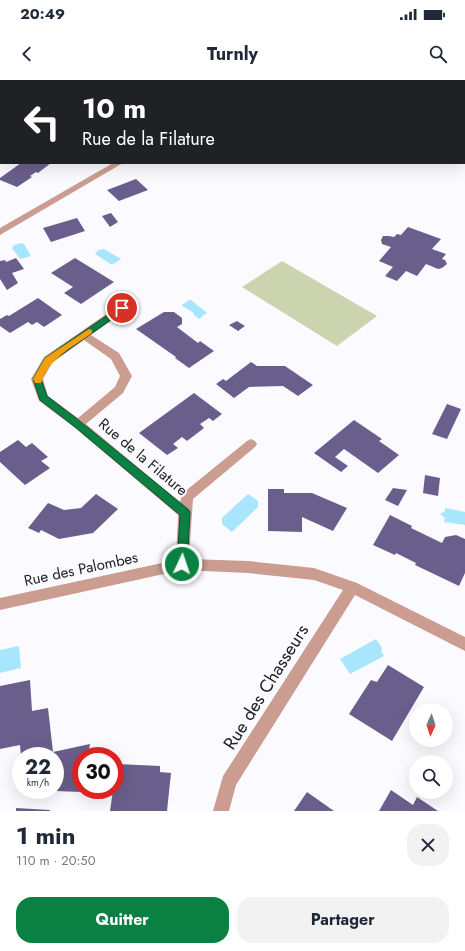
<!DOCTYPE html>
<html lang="fr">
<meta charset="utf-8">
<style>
:root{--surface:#fff;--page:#f2f2f3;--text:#1f2937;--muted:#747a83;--accent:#0b8043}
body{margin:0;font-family:Jost,sans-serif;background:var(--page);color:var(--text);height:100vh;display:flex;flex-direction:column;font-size:15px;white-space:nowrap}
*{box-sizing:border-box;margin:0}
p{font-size:13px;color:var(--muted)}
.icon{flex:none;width:22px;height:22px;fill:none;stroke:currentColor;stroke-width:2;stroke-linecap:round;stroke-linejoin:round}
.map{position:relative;height:731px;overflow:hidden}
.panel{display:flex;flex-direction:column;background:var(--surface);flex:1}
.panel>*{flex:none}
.top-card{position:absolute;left:0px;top:0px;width:465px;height:84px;box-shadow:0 4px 16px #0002;background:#202124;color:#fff;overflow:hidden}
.needle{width:26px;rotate:183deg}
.tools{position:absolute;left:409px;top:623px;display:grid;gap:8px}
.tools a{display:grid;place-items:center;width:44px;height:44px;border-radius:50%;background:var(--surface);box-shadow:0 4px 16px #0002;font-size:20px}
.speed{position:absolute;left:12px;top:667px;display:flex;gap:8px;font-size:20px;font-weight:700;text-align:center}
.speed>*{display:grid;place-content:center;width:52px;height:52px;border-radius:50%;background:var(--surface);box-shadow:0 4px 16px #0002;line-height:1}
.speed small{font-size:10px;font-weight:400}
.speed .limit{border:6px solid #d22;background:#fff;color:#111}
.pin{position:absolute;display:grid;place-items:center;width:34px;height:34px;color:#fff;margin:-17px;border:2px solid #fff;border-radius:50%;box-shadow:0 1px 4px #0007}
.me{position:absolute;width:44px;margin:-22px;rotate:3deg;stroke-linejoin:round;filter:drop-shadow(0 0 3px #0008)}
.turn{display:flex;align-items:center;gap:14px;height:84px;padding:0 16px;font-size:18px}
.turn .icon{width:52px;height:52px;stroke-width:2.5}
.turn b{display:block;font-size:28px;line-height:34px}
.round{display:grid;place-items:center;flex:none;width:42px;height:42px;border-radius:16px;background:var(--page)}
.head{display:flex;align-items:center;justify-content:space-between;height:68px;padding:0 16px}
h1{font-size:24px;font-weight:700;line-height:30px}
.cta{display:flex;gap:8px;margin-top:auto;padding:8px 16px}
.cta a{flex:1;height:46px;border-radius:16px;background:var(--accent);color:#fff;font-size:16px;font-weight:700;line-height:46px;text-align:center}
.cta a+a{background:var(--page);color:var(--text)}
.status{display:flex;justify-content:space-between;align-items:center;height:28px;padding:0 20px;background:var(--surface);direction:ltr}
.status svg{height:11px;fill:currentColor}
header{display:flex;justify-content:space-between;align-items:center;height:52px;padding:0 16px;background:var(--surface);font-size:18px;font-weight:700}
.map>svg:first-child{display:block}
</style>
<div class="status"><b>20:49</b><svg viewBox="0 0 49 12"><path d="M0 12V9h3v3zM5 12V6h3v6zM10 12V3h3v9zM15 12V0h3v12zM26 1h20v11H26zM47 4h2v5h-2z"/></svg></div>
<header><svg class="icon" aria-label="back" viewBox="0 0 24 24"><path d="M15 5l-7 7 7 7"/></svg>Turnly<svg class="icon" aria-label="search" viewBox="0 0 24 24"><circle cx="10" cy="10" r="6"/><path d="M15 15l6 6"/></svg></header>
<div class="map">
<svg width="465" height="731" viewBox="0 0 465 731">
<rect width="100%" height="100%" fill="#fbfaff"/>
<path fill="#cbd4af" d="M 282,181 L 377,236 L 337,266 L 242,207 Z"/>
<path fill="#a8e6fd" d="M 21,163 L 24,164 L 31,176 L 20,179 L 12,168 L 14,165 Z
M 104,169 L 121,179 L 112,185 L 95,174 L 98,170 Z
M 189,220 L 191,220 L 207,233 L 199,239 L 194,235 L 194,233 L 182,226 L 182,225 Z
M 248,414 L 258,421 L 258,427 L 232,452 L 222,444 L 222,438 Z
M 445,428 L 465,432 L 465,445 L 444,442 L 445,438 L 440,434 L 445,431 Z
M 376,559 L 382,568 L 381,571 L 384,576 L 350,594 L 340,579 Z
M 19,566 L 21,588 L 0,593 L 0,570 Z"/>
<path fill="#6a5f8c" d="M 21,83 L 51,83 L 38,93 L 36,92 L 30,96 L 32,97 L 17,107 L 0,100 L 0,98 Z
M 136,99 L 148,110 L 119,121 L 107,110 Z
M 111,133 L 118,142 L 110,147 L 102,136 Z
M 77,138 L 85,151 L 51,162 L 43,148 Z
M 408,147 L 441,159 L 432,169 L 446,174 L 442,179 L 445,180 L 447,184 L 442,188 L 438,189 L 426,184 L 417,196 L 406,191 L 397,201 L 385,196 L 393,187 L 379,181 L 391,167 L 382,164 L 381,160 L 383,156 L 389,156 L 394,157 L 397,154 L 401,155 Z
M 16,178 L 24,189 L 12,193 L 18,203 L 7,210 L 0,199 L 0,181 L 5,180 L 6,182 Z
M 75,178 L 114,202 L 81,224 L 64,213 L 73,207 L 51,193 Z
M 38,218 L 62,235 L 44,247 L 37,242 L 32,245 L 28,242 L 10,253 L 0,246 L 0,239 L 7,235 L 9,236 Z
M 164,232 L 174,232 L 182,238 L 182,244 L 177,247 L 198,263 L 200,261 L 214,271 L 189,288 L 175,278 L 176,277 L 136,249 Z
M 237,241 L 245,246 L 238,251 L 229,245 Z
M 251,282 L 257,286 L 285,286 L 313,305 L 298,316 L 283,306 L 249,307 L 234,318 L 216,304 L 223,299 L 226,301 Z
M 194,313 L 222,334 L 213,341 L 209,338 L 200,344 L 204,348 L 187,361 L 182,357 L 173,364 L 178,368 L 167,375 L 139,353 Z
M 447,324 L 461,329 L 447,359 L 432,354 Z
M 354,340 L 382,359 L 379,361 L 399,375 L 378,393 L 344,369 L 335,377 L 348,386 L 341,392 L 314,373 Z
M 18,360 L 26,367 L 32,363 L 48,377 L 41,381 L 50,388 L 25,405 L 0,382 L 0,372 Z
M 425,395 L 440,398 L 438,416 L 423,413 Z
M 393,408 L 407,410 L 398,426 L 385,420 Z
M 268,409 L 284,409 L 284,413 L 312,413 L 347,428 L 333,451 L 302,437 L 302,452 L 268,451 Z
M 96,414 L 118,429 L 93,453 L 59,459 L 41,450 L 39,453 L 28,448 L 48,423 L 64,430 L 81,428 Z
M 390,435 L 412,446 L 411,448 L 442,463 L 445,457 L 456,455 L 465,459 L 465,493 L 459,506 L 415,485 L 416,483 L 396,473 L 395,475 L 373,465 Z
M 388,585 L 424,607 L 392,661 L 349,634 L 371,600 L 377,602 Z
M 30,600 L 32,631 L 48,628 L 53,672 L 90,664 L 88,676 L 81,676 L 81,710 L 83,710 L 82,712 L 55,711 L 55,676 L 21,676 L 20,665 L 0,669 L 0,606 Z
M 117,684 L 160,686 L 160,692 L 171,693 L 167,731 L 110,731 L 113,710 L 115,710 Z
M 391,710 L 413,725 L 417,717 L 438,731 L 379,731 Z
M 307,712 L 334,731 L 294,731 Z
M 16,728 L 50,730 L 50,731 L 16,731 Z"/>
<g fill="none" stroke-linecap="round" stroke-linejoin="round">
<path fill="#cb9d91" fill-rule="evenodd" d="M 113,83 L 123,83 L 0,155 L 0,148 Z
M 122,225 L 126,226 L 127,228 L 126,230 L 91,255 L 119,273 L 132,296 L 123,313 L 86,344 L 180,422 L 183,413 L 247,361 L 251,359 L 255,361 L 257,364 L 255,367 L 193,419 L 189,479 L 248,481 L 314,488 L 357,503 L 465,557 L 465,571 L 355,515 L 236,705 L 229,731 L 213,731 L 223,696 L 343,510 L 314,500 L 248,493 L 182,490 L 0,530 L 0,518 L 176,480 L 178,435 L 74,347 L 39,321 L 31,299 L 44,277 L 118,226 ZM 84,260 L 111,279 L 120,296 L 115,307 L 78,338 L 48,316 L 43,299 L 52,283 Z"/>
<path fill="#9b4c39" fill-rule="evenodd" d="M 366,0 L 376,0 L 377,1 L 367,1 Z
M 464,25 L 465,25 L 465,29 L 464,29 Z"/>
</g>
<path fill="#0b8043" stroke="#07532c" d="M 122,225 L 125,226 L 125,230 L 51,282 L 41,299 L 47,316 L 81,342 L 189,430 L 190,433 L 187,484 L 186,487 L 182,488 L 179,487 L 177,484 L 180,435 L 75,347 L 40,320 L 33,299 L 45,278 Z"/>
<path fill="#f59e0b" d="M 89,249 L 92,250 L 92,253 C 71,268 49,278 41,303 L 35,303 L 33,299 L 45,278 Z"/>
<g text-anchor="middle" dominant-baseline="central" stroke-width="4" stroke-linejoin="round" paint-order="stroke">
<g font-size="15" fill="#212023" stroke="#fbfaff">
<text transform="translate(143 377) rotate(40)">Rue de la Filature</text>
<text transform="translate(81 489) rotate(-12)">Rue des Palombes</text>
</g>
<g font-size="18" fill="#212023" stroke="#fbfaff">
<text transform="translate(266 607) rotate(-58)">Rue des Chasseurs</text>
</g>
</g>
</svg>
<div class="tools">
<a><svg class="needle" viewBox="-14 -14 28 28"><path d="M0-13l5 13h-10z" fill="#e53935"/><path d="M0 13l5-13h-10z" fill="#747a83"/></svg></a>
<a><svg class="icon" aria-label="search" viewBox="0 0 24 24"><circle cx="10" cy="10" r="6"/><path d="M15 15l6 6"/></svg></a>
</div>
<div class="speed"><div>22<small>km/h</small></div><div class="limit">30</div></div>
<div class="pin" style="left:122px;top:228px;background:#d93025"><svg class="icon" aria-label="arrive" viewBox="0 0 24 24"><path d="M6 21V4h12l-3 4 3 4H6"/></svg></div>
<svg class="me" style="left:182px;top:484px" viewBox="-20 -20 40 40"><circle r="17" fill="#0b8043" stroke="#fff" stroke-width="3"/><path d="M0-11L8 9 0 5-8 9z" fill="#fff"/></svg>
<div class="top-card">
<div class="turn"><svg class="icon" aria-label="left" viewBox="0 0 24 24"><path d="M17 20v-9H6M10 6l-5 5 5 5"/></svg><div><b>10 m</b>Rue de la Filature</div></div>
</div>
</div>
<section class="panel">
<div class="head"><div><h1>1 min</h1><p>110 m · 20:50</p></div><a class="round"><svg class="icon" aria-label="close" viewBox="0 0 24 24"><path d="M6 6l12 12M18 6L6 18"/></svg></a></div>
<div class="cta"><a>Quitter</a><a>Partager</a></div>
</section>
